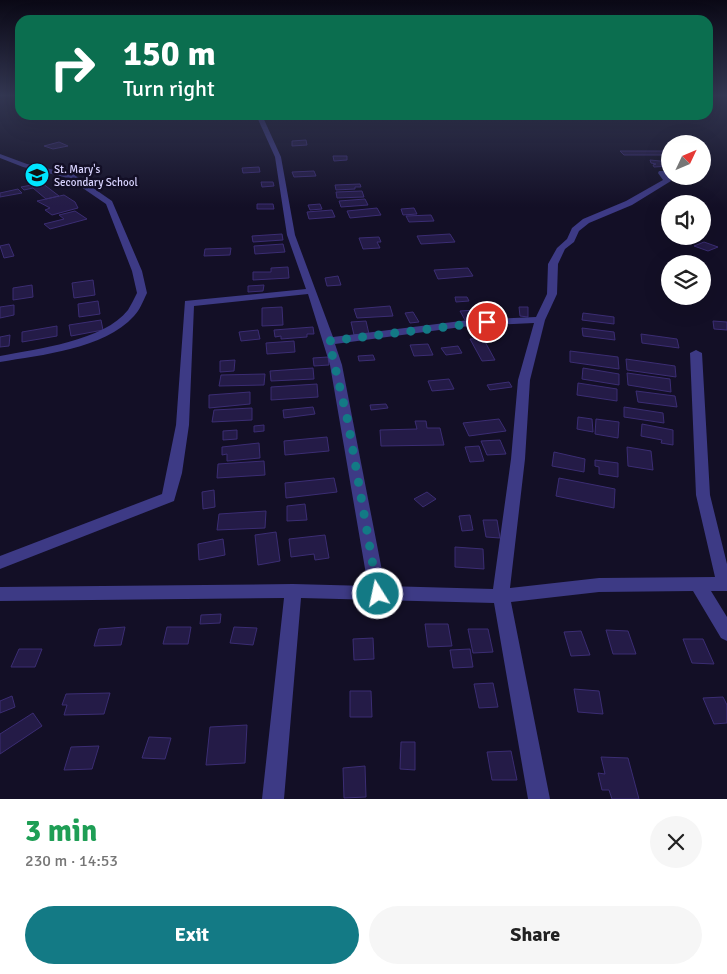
<!DOCTYPE html>
<meta charset="utf-8">
<style>
:root{--surface:#fff;--page:#f6f6f6;--text:#222;--muted:#767676;--accent:#137a85}
body{margin:0;font-family:Signika,sans-serif;background:var(--page);color:var(--text);height:100vh;display:flex;flex-direction:column;font-size:19px;white-space:nowrap}
*{box-sizing:border-box;margin:0}
p{font-size:16px;color:var(--muted)}
.icon{flex:none;width:28px;height:28px;fill:none;stroke:currentColor;stroke-width:2;stroke-linecap:round;stroke-linejoin:round}
.map{position:relative;height:799px;overflow:hidden}
.panel{display:flex;flex-direction:column;background:var(--surface);flex:1}
.panel>*{flex:none}
.hud{position:absolute;left:15px;top:15px;width:698px;height:105px;border-radius:15px;box-shadow:0 5px 20px #0002;background:#0b6e4f;color:#fff;overflow:hidden}
.needle{width:32px;rotate:46deg}
.tools{position:absolute;left:661px;top:135px;display:grid;gap:10px}
.tools a{display:grid;place-items:center;width:50px;height:50px;border-radius:50%;background:var(--surface);box-shadow:0 5px 20px #0002;font-size:25px}
.pin{position:absolute;display:grid;place-items:center;width:42px;height:42px;color:#fff;margin:-21px;border:2px solid #fff;border-radius:50%;box-shadow:0 1px 5px #0007}
.me{position:absolute;width:55px;margin:-28px;rotate:350deg;stroke-linejoin:round;filter:drop-shadow(0 0 4px #0008)}
.turn{display:flex;align-items:center;gap:18px;height:105px;padding:0 25px;font-size:22px}
.turn .icon{width:65px;height:65px;stroke-width:2.5}
.turn b{display:block;font-size:35px;line-height:42px}
.round{display:grid;place-items:center;flex:none;width:52px;height:52px;border-radius:26px;background:var(--page)}
.overview{display:flex;align-items:center;justify-content:space-between;height:85px;padding:0 25px}
h1{font-size:30px;font-weight:800;line-height:38px;color:#1e9e55}
.primary-button{display:flex;gap:10px;margin-top:auto;padding:10px 25px}
.primary-button a{flex:1;height:58px;border-radius:30px;background:var(--accent);color:#fff;font-size:20px;font-weight:800;line-height:58px;text-align:center}
.primary-button a+a{background:var(--page);color:var(--text)}
.map>svg:first-child{display:block}
</style>
<div class="map">
<svg width="727" height="799" viewBox="0 0 727 799">
<rect width="100%" height="100%" fill="#130f26"/>
<path fill="#241b47" stroke="#3b2d73" d="M 306,140 L 307,145 L 292,146 L 292,141 Z
M 59,142 L 68,146 L 53,149 L 44,146 Z
M 620,151 L 670,151 L 670,155 L 624,155 Z
M 333,156 L 347,156 L 347,160 L 334,161 Z
M 650,160 L 670,162 L 670,166 L 654,167 L 653,165 L 656,164 L 651,163 Z
M 259,167 L 260,172 L 243,173 L 242,168 Z
M 314,171 L 316,176 L 294,177 L 292,172 Z
M 261,182 L 273,182 L 274,186 L 262,187 Z
M 42,183 L 59,196 L 46,199 L 33,188 L 24,190 L 21,187 Z
M 360,184 L 361,187 L 355,187 L 355,189 L 336,190 L 335,185 Z
M 18,189 L 22,193 L 0,197 L 0,193 Z
M 362,191 L 364,197 L 337,198 L 336,192 Z
M 64,195 L 75,202 L 78,208 L 52,215 L 45,210 L 50,208 L 37,201 Z
M 365,199 L 368,205 L 341,207 L 339,201 Z
M 257,204 L 273,204 L 274,209 L 257,209 Z
M 320,204 L 322,209 L 310,210 L 308,205 Z
M 377,208 L 381,215 L 350,218 L 347,211 Z
M 414,208 L 417,214 L 403,215 L 401,209 Z
M 332,210 L 335,217 L 309,219 L 307,212 Z
M 75,211 L 87,219 L 50,229 L 44,224 L 64,219 L 59,215 Z
M 431,215 L 434,221 L 409,222 L 406,216 Z
M 282,234 L 283,240 L 253,242 L 252,236 Z
M 450,234 L 455,242 L 421,244 L 417,236 Z
M 379,237 L 381,242 L 377,242 L 380,248 L 363,249 L 359,238 Z
M 704,242 L 718,247 L 708,251 L 694,246 Z
M 9,244 L 14,256 L 4,258 L 0,246 Z
M 283,244 L 285,252 L 255,254 L 254,246 Z
M 231,248 L 230,255 L 204,256 L 205,249 Z
M 288,267 L 289,278 L 253,280 L 253,272 L 271,272 L 271,268 Z
M 468,268 L 473,276 L 438,279 L 434,270 Z
M 338,276 L 341,285 L 327,286 L 325,278 Z
M 93,280 L 95,295 L 74,298 L 72,283 Z
M 32,285 L 33,297 L 13,300 L 13,288 Z
M 264,285 L 263,291 L 248,292 L 248,286 Z
M 455,297 L 467,297 L 469,301 L 456,302 Z
M 98,301 L 100,314 L 79,317 L 78,304 Z
M 14,305 L 14,315 L 0,318 L 0,307 Z
M 390,306 L 393,316 L 357,318 L 354,309 Z
M 282,307 L 283,325 L 262,326 L 262,308 Z
M 519,307 L 528,307 L 528,317 L 520,316 Z
M 476,310 L 481,318 L 465,320 L 460,311 Z
M 413,312 L 419,322 L 410,323 L 405,313 Z
M 583,313 L 614,317 L 614,324 L 582,320 Z
M 101,320 L 103,330 L 71,336 L 69,325 Z
M 366,321 L 369,334 L 354,335 L 351,322 Z
M 713,321 L 727,322 L 727,330 L 714,329 Z
M 57,326 L 57,336 L 22,342 L 22,332 Z
M 313,327 L 314,334 L 307,334 L 307,337 L 281,339 L 281,336 L 275,337 L 274,330 Z
M 582,328 L 614,332 L 615,340 L 583,336 Z
M 258,330 L 260,339 L 241,341 L 239,332 Z
M 641,334 L 677,339 L 679,348 L 642,343 Z
M 10,335 L 9,346 L 0,347 L 0,337 Z
M 483,338 L 495,360 L 482,361 L 470,339 Z
M 294,341 L 295,352 L 267,354 L 266,343 Z
M 428,344 L 433,355 L 414,356 L 410,345 Z
M 458,346 L 462,353 L 446,355 L 441,348 Z
M 570,351 L 618,357 L 619,369 L 570,362 Z
M 373,355 L 375,360 L 359,361 L 358,356 Z
M 328,357 L 329,365 L 314,366 L 313,358 Z
M 626,359 L 675,366 L 676,377 L 627,370 Z
M 235,360 L 234,371 L 220,372 L 220,361 Z
M 313,368 L 314,379 L 271,381 L 270,371 Z
M 583,368 L 619,374 L 619,385 L 582,379 Z
M 627,373 L 670,379 L 671,392 L 628,385 Z
M 265,374 L 264,385 L 219,386 L 221,375 Z
M 449,379 L 454,389 L 432,391 L 428,381 Z
M 509,382 L 512,387 L 490,390 L 487,385 Z
M 578,383 L 617,389 L 617,401 L 577,395 Z
M 317,384 L 318,397 L 271,400 L 271,387 Z
M 636,391 L 675,396 L 677,407 L 638,402 Z
M 250,392 L 250,404 L 209,408 L 209,395 Z
M 386,404 L 388,408 L 371,410 L 370,405 Z
M 313,407 L 315,414 L 284,418 L 283,410 Z
M 624,407 L 663,413 L 664,423 L 624,417 Z
M 252,408 L 252,420 L 212,422 L 214,410 Z
M 578,417 L 592,419 L 593,432 L 577,429 Z
M 499,419 L 506,431 L 469,436 L 463,423 Z
M 596,419 L 619,422 L 618,438 L 595,434 Z
M 415,421 L 426,421 L 427,428 L 440,428 L 444,445 L 381,446 L 380,430 L 417,429 Z
M 642,424 L 673,430 L 673,445 L 661,443 L 662,440 L 641,436 Z
M 264,425 L 264,431 L 254,432 L 254,426 Z
M 237,430 L 237,439 L 223,440 L 223,431 Z
M 327,437 L 329,451 L 285,455 L 284,441 Z
M 500,440 L 506,454 L 487,455 L 481,441 Z
M 259,443 L 260,458 L 227,461 L 227,454 L 222,455 L 222,447 Z
M 479,446 L 484,461 L 470,462 L 465,447 Z
M 627,447 L 651,451 L 653,470 L 628,466 Z
M 554,452 L 585,459 L 584,472 L 552,466 Z
M 595,460 L 618,463 L 618,477 L 599,474 L 599,467 L 595,466 Z
M 264,461 L 265,475 L 217,478 L 218,464 Z
M 334,478 L 337,492 L 286,498 L 285,483 Z
M 559,478 L 615,489 L 614,508 L 556,496 Z
M 214,490 L 215,507 L 203,509 L 202,492 Z
M 427,492 L 436,499 L 423,507 L 414,499 Z
M 305,504 L 307,520 L 287,521 L 287,506 Z
M 266,511 L 265,528 L 217,530 L 219,514 Z
M 470,515 L 473,530 L 462,531 L 459,516 Z
M 483,520 L 497,520 L 500,538 L 486,537 Z
M 276,532 L 280,561 L 258,565 L 255,535 Z
M 325,535 L 329,558 L 315,560 L 314,554 L 291,557 L 289,539 Z
M 223,539 L 225,555 L 199,560 L 198,544 Z
M 455,547 L 483,549 L 484,569 L 455,567 Z
M 221,614 L 220,623 L 200,624 L 201,615 Z
M 425,624 L 448,624 L 452,646 L 428,647 Z
M 125,627 L 121,645 L 94,646 L 99,629 Z
M 167,627 L 191,627 L 188,644 L 163,644 Z
M 234,627 L 257,628 L 253,645 L 230,643 Z
M 468,629 L 488,629 L 493,652 L 473,653 Z
M 606,630 L 628,631 L 636,654 L 613,654 Z
M 581,631 L 590,655 L 571,656 L 564,632 Z
M 373,638 L 374,659 L 354,660 L 353,639 Z
M 683,639 L 703,639 L 714,664 L 692,663 Z
M 19,649 L 42,649 L 35,667 L 11,667 Z
M 470,649 L 473,667 L 453,668 L 450,650 Z
M 493,683 L 498,707 L 479,708 L 474,684 Z
M 574,689 L 599,691 L 603,714 L 578,712 Z
M 350,691 L 371,691 L 372,717 L 350,717 Z
M 110,693 L 104,714 L 64,715 L 67,705 L 62,705 L 66,694 Z
M 12,696 L 15,707 L 0,713 L 0,701 Z
M 723,697 L 727,705 L 727,723 L 714,724 L 703,698 Z
M 33,713 L 42,726 L 0,754 L 0,734 Z
M 247,725 L 245,763 L 206,765 L 210,727 Z
M 149,737 L 171,738 L 165,759 L 142,758 Z
M 401,742 L 415,742 L 415,770 L 400,769 Z
M 99,746 L 92,769 L 64,770 L 71,747 Z
M 511,751 L 517,780 L 492,780 L 487,752 Z
M 601,757 L 628,758 L 639,799 L 612,799 L 609,790 L 602,790 L 598,773 L 605,774 Z
M 365,766 L 366,797 L 344,798 L 343,768 Z"/>
<g fill="none" stroke-linecap="round" stroke-linejoin="round">
<path fill="#3d3a85" fill-rule="evenodd" d="M 256,115 L 262,115 L 281,157 L 295,235 L 333,337 L 469,320 L 536,317 L 547,294 L 548,264 L 557,248 L 567,239 L 572,228 L 583,219 L 626,201 L 663,180 L 658,173 L 659,171 L 665,171 L 671,181 L 632,205 L 589,223 L 579,231 L 574,242 L 565,249 L 558,264 L 557,294 L 545,320 L 530,380 L 525,459 L 510,588 L 599,578 L 715,577 L 696,495 L 690,353 L 696,350 L 702,353 L 710,495 L 727,564 L 727,591 L 711,591 L 727,617 L 727,641 L 721,638 L 693,591 L 599,592 L 511,602 L 550,799 L 528,799 L 494,603 L 301,598 L 284,799 L 262,799 L 284,598 L 0,601 L 0,587 L 293,584 L 368,586 L 330,365 L 308,294 L 194,306 L 189,425 L 182,473 L 174,501 L 0,569 L 0,556 L 162,494 L 176,425 L 185,301 L 306,289 L 287,235 L 275,157 ZM 534,323 L 518,380 L 511,459 L 493,589 L 385,586 L 342,365 L 335,344 L 469,326 Z
M 0,154 L 27,164 L 73,174 L 112,201 L 142,271 L 147,293 C 143,301 140,310 134,316 C 104,349 41,355 0,362 L 0,356 C 36,349 104,341 128,310 C 131,305 134,299 137,293 L 132,271 L 106,204 L 68,178 L 23,167 L 0,158 Z"/>
</g>
<linearGradient id="sky" x2="0" y2="1"><stop stop-color="#0a0815"/><stop offset="0.46" stop-color="#333752"/><stop offset="1" stop-color="#333752" stop-opacity="0"/></linearGradient>
<rect width="727" height="207" fill="url(#sky)"/>
<g fill="none" stroke-linecap="round" stroke-linejoin="round">
<path stroke="#137a85" stroke-width="9" stroke-dasharray="0 16.2" d="M 378,594 L 348,422 L 329,341 L 487,322"/>
</g>
<defs>
<symbol id="school-disc" viewBox="-11 -11 22 22"><circle r="9.5" fill="#00e5ff" stroke="#130f26"/><path d="M0-5L7-2L0 1L-7-2ZM-4 1L0 2.5L4 1V4Q0 6-4 4Z" fill="#111"/></symbol>
</defs>
<g fill-rule="evenodd">
<use href="#school-disc" x="23" y="161" width="28" height="28"/>
</g>
<g text-anchor="middle" dominant-baseline="central" stroke-width="5" stroke-linejoin="round" paint-order="stroke">
<g font-size="11" fill="#d9d4ff" stroke="#130f26" text-anchor="start">
<text x="54" y="169">St. Mary's<tspan x="54" dy="13">Secondary School</tspan></text>
</g>
</g>
</svg>
<div class="tools">
<a><svg class="needle" viewBox="-14 -14 28 28"><path d="M0-13l5 13h-10z" fill="#e53935"/><path d="M0 13l5-13h-10z" fill="#767676"/></svg></a>
<a><svg class="icon" aria-label="sound" viewBox="0 0 24 24"><path d="M4 9h4l5-4v14l-5-4H4zM17 9q2 3 0 6"/></svg></a>
<a><svg class="icon" aria-label="layers" viewBox="0 0 24 24"><path d="M12 4l9 5-9 5-9-5zM3 14l9 5 9-5"/></svg></a>
</div>
<div class="pin" style="left:487px;top:322px;background:#d93025"><svg class="icon" aria-label="arrive" viewBox="0 0 24 24"><path d="M6 21V4h12l-3 4 3 4H6"/></svg></div>
<svg class="me" style="left:378px;top:594px" viewBox="-20 -20 40 40"><circle r="17" fill="#137a85" stroke="#fff" stroke-width="3"/><path d="M0-11L8 9 0 5-8 9z" fill="#fff"/></svg>
<div class="hud">
<div class="turn"><svg class="icon" aria-label="right" viewBox="0 0 24 24"><path d="M7 20v-9h11M14 6l5 5-5 5"/></svg><div><b>150 m</b>Turn right</div></div>
</div>
</div>
<section class="panel">
<div class="overview"><div><h1>3 min</h1><p>230 m · 14:53</p></div><a class="round"><svg class="icon" aria-label="close" viewBox="0 0 24 24"><path d="M6 6l12 12M18 6L6 18"/></svg></a></div>
<div class="primary-button"><a>Exit</a><a>Share</a></div>
</section>
